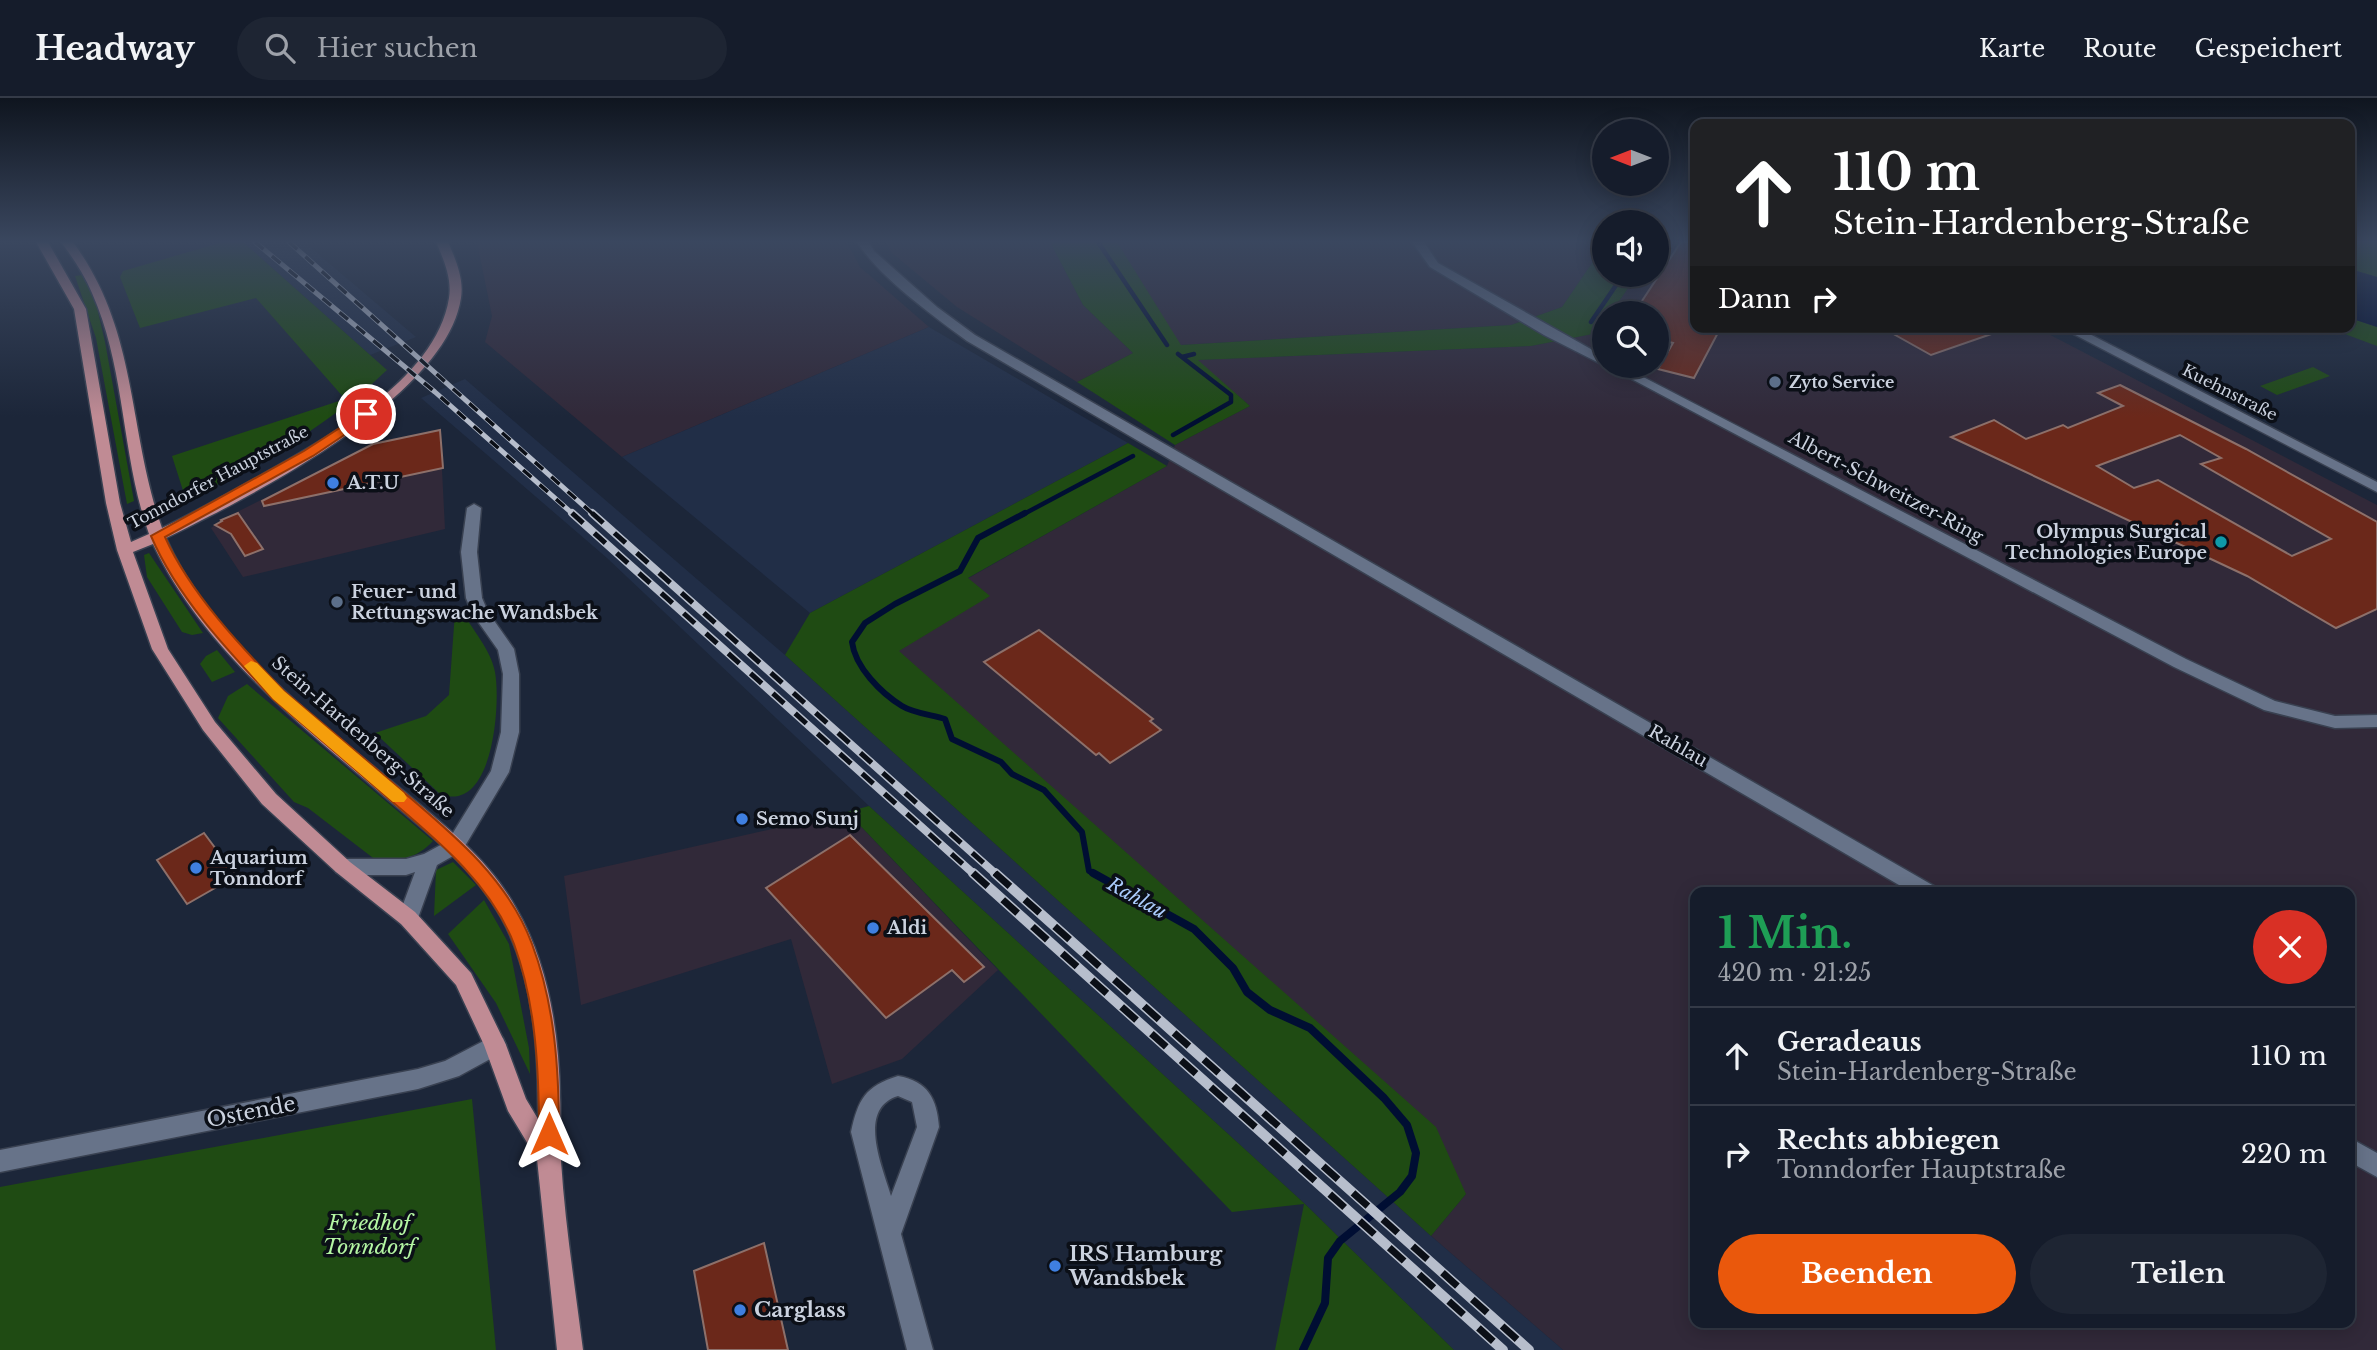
<!DOCTYPE html>
<html lang="de">
<meta charset="utf-8">
<style>
:root{--surface:#151c2b;--page:#1e2533;--text:#f1f3f6;--muted:#9da1a9;--line:#343a47;--accent:#ea580c}
body{margin:0;font-family:"Libre Baskerville",serif;background:var(--page);color:var(--text);height:100vh;display:flex;flex-direction:column;font-size:26px;white-space:nowrap}
*{box-sizing:border-box;margin:0}
p{font-size:23px;color:var(--muted)}
.icon{flex:none;width:38px;height:38px;fill:none;stroke:currentColor;stroke-width:2;stroke-linecap:round;stroke-linejoin:round}
.map{position:relative;flex:1;overflow:hidden}
.details{position:absolute;left:1690px;top:789px;width:665px;height:441px;display:flex;flex-direction:column;background:var(--surface);border-radius:14px;box-shadow:0 4px 18px #0003,0 0 0 2px var(--line)}
.details>*{flex:none}
.hud{position:absolute;left:1690px;top:21px;width:665px;height:214px;border-radius:14px;box-shadow:0 4px 18px #0003,0 0 0 2px var(--line);background:#202124;color:#fff;overflow:hidden}
.needle{width:46px;rotate:270deg}
.buttons{position:absolute;left:1592px;top:21px;display:grid;gap:14px}
.buttons a{display:grid;place-items:center;width:77px;height:77px;border-radius:50%;background:var(--surface);box-shadow:0 4px 18px #0003,0 0 0 2px var(--line);font-size:35px}
.pin{position:absolute;display:grid;place-items:center;width:60px;height:60px;color:#fff;margin:-30px;border:4px solid #fff;border-radius:50%;box-shadow:0 2px 7px #0007}
.me{position:absolute;width:77px;margin:-38px;rotate:0deg;stroke-linejoin:round;filter:drop-shadow(0 0 5px #0008)}
.turn{display:flex;align-items:center;gap:24px;height:147px;padding:0 28px;font-size:32px}
.turn .icon{width:91px;height:91px;stroke-width:2.5}
.turn b{display:block;font-size:49px;line-height:60px}
.then{display:flex;align-items:center;height:66px;padding:0 28px;background:#0003;gap:14px;font-size:26px}
.round{display:grid;place-items:center;flex:none;width:74px;height:74px;border-radius:37px;background:var(--page)}
.headline{display:flex;align-items:center;justify-content:space-between;height:119px;padding:0 28px}
h1{font-size:42px;font-weight:800;line-height:52px;color:#1e9e55}
.action{display:flex;gap:14px;margin-top:auto;padding:14px 28px}
.action a{flex:1;height:80px;border-radius:42px;background:var(--accent);color:#fff;font-size:28px;font-weight:800;line-height:80px;text-align:center}
.action a+a{background:var(--page);color:var(--text)}
ul{padding:0;list-style:none}
li{display:flex;align-items:center;gap:21px;height:98px;padding:0 28px;border-top:2px solid var(--line)}
li div{flex:1}
li b{display:block;font-size:26px}
li em{font-style:normal}
header{display:flex;align-items:center;gap:42px;box-sizing:border-box;height:98px;padding:0 35px;background:var(--surface);border-bottom:2px solid var(--line)}
header strong{font-size:33px}
nav{display:flex;gap:38px;margin-inline-start:auto;font-size:24px}
.search{width:490px;height:63px;background:var(--page);display:flex;align-items:center;gap:18px;box-sizing:border-box;padding:0 24px;border-radius:38px;color:var(--muted);font-size:26px}
.map>svg:first-child{display:block}
</style>
<header>
<strong>Headway</strong>
<div class="search"><svg class="icon" aria-label="search" viewBox="0 0 24 24"><circle cx="10" cy="10" r="6"/><path d="M15 15l6 6"/></svg>Hier suchen</div>
<nav><a>Karte</a><a>Route</a><a>Gespeichert</a></nav>
</header>
<div class="map">
<svg width="2377" height="1252" viewBox="0 0 2377 1252">
<rect width="100%" height="100%" fill="#1c2639"/>
<path fill="#312939" fill-rule="evenodd" d="M 477,144 L 847,144 L 860,169 L 929,229 L 622,359 L 485,244 L 492,218 Z
M 885,144 L 1050,144 L 1083,207 L 1133,255 L 1077,284 L 957,209 L 892,155 Z
M 1117,144 L 1605,144 L 1605,146 L 1562,209 L 1511,227 L 1180,247 Z
M 1659,144 L 1696,144 L 1696,229 L 2035,229 L 2377,407 L 2377,1252 L 1563,1252 L 1431,1138 L 1466,1096 L 898,553 L 989,498 L 967,481 L 1167,368 L 1175,347 L 1250,308 L 1196,262 L 1531,248 L 1597,235 L 1605,224 L 1605,268 L 1657,268 L 1657,215 L 1611,215 L 1637,177 L 1657,177 ZM 1696,794 L 2350,794 L 2350,1225 L 1696,1225 Z
M 440,332 L 445,431 L 243,479 L 211,430 L 221,422 L 373,346 Z
M 847,714 L 998,872 L 902,961 L 832,986 L 791,841 L 581,907 L 564,778 Z"/>
<path fill="#212e47" d="M 243,144 L 304,144 L 416,239 L 370,257 Z
M 929,229 L 1128,345 L 810,515 L 622,359 Z
M 465,281 L 785,557 L 1431,1138 L 1563,1252 L 1454,1252 L 1305,1106 L 869,708 L 607,460 L 421,300 Z"/>
<path fill="#1f4b13" d="M 223,144 L 243,144 L 387,272 C 330,327 257,368 186,402 L 172,358 L 345,301 L 256,200 L 140,230 L 120,179 L 123,173 Z
M 1050,144 L 1117,144 L 1181,247 L 1511,227 L 1562,209 L 1605,146 L 1605,177 L 1637,177 L 1611,215 L 1605,215 L 1605,224 L 1598,235 L 1531,248 L 1198,262 L 1250,308 L 1175,347 L 1077,284 L 1133,255 L 1083,207 Z
M 2350,144 L 2377,144 L 2377,179 L 2350,171 Z
M 82,177 L 94,197 L 105,244 L 134,403 L 127,406 L 96,240 L 75,178 Z
M 2350,220 L 2377,229 L 2377,248 L 2326,229 L 2350,229 Z
M 2313,269 L 2330,278 L 2277,297 L 2260,288 Z
M 1128,345 L 1167,368 L 968,480 L 990,498 L 899,553 L 1436,1029 L 1466,1096 L 1431,1138 L 785,557 L 810,515 Z
M 149,455 L 203,535 L 192,537 L 182,534 L 147,479 L 144,457 Z
M 461,512 C 472,531 491,552 495,574 C 501,606 493,717 440,696 L 375,635 L 426,618 L 449,597 L 455,514 Z
M 217,552 L 235,574 L 212,584 L 200,566 L 206,558 Z
M 247,586 L 433,743 C 416,761 401,762 377,763 L 308,710 L 294,704 L 218,620 L 228,598 Z
M 869,708 L 1305,1106 L 1454,1252 L 1275,1252 L 1304,1106 L 1232,1114 L 847,714 Z
M 453,764 L 476,787 L 434,818 L 436,772 Z
M 484,802 L 509,846 L 529,950 L 530,976 L 496,905 L 448,836 Z
M 472,1001 L 496,1252 L 0,1252 L 0,1089 Z"/>
<path fill="#000e33" d="M 2350,171 L 2377,179 L 2377,229 L 2350,220 Z"/>
<g fill="none" stroke-linecap="round" stroke-linejoin="round">
<path stroke="#000e33" stroke-width="4.5" d="M 1098,144 L 1167,247
M 1591,224 L 1623,177
M 1182,259 L 1194,256
M 1173,337 L 1231,304 L 1231,297 L 1178,256
M 1022,417 L 1133,358"/>
<path stroke="#000e33" stroke-width="6" d="M 1025,415 L 978,440 L 960,473 L 895,506 L 865,525 L 852,544 C 855,569 881,595 902,608 C 913,615 932,617 945,621 L 952,641 L 1001,664 L 1012,676 L 1044,692 L 1082,734 L 1089,773 L 1096,777"/>
<path stroke="#000e33" stroke-width="8" d="M 1093,775 L 1194,831 L 1233,870 L 1247,894 L 1270,912 L 1310,930 L 1384,1000 L 1407,1027 L 1416,1055 L 1412,1078 L 1400,1094 L 1340,1143 L 1328,1160 L 1325,1205 L 1303,1252"/>
</g>
<path fill="#6b281a" stroke="#8d706a" stroke-width="2" fill-rule="evenodd" d="M 1681,144 L 1696,144 L 1696,229 L 1721,229 L 1694,280 L 1658,271 L 1673,245 L 1657,241 L 1657,215 L 1634,215 Z
M 1881,229 L 2003,229 L 2003,232 L 1931,257 Z
M 2120,287 L 2246,351 L 2377,424 L 2377,511 L 2336,530 L 2247,478 L 1951,339 L 1994,322 L 2026,341 L 2063,327 L 2068,330 L 2123,308 L 2098,295 ZM 2180,337 L 2221,360 L 2201,366 L 2331,441 L 2292,458 L 2158,382 L 2134,390 L 2097,368 Z
M 440,332 L 443,370 L 264,408 L 262,403 L 373,346 Z
M 238,415 L 263,451 L 245,458 L 231,436 L 215,427 L 222,423 L 221,422 Z
M 1039,532 L 1153,621 L 1150,623 L 1161,632 L 1110,665 L 1099,655 L 1096,657 L 984,564 Z
M 204,735 L 236,778 L 187,806 L 157,762 Z
M 850,737 L 984,869 L 964,884 L 952,872 L 886,920 L 766,790 Z
M 764,1145 L 788,1252 L 708,1252 L 694,1173 Z"/>
<g fill="none" stroke-linecap="round" stroke-linejoin="round">
<defs>
<path id="minor" d="M 857,144 L 869,144 L 874,153 L 937,209 L 975,237 L 1934,788 L 1937,794 L 1911,794 L 967,243 C 932,217 880,180 857,144 Z
M 1412,144 L 1424,144 L 1438,165 L 1605,259 L 1605,268 L 1544,237 L 1430,169 Z
M 2060,229 L 2076,229 L 2377,384 L 2377,394 Z
M 1607,268 L 1622,268 L 2186,561 L 2275,603 L 2335,618 L 2377,617 L 2377,629 L 2335,630 L 2264,612 L 2174,569 Z
M 474,406 L 481,410 L 477,454 L 482,500 L 488,514 L 514,551 L 519,576 L 519,634 L 509,674 L 462,753 L 437,767 L 418,820 L 415,826 L 408,828 L 401,826 L 398,820 L 415,774 L 406,777 L 343,777 L 336,774 L 333,769 L 336,764 L 343,761 L 406,761 L 424,756 L 448,743 L 491,673 L 501,634 L 503,576 L 498,552 L 472,515 L 466,500 L 461,454 L 467,410 Z
M 495,937 L 503,940 L 506,947 L 503,954 L 459,978 L 418,991 L 0,1074 L 0,1052 L 418,971 L 445,963 Z
M 898,978 C 928,983 937,1001 939,1029 L 901,1136 L 933,1252 L 907,1252 L 851,1034 C 858,1002 865,988 898,978 ZM 898,998 L 912,1004 L 917,1029 L 891,1098 C 883,1070 856,1011 898,998 Z
M 2350,1040 L 2377,1055 L 2377,1079 L 2350,1064 Z"/>
<path id="major" d="M 36,144 L 48,144 L 86,211 L 120,405 L 131,444 L 149,436 C 121,358 126,271 92,195 C 84,176 73,160 61,144 L 73,144 C 139,234 127,330 162,430 C 194,415 225,397 256,380 C 321,343 436,283 449,200 C 452,181 444,162 436,144 L 448,144 C 456,162 464,181 461,200 C 446,300 250,399 166,440 C 212,545 321,625 407,696 C 448,730 490,763 516,810 C 549,867 559,935 560,999 C 561,1020 559,1042 561,1063 C 565,1126 575,1189 583,1252 L 557,1252 L 537,1061 L 508,1013 L 484,947 L 456,887 L 401,826 L 336,774 L 262,706 L 203,632 L 152,551 L 117,452 L 106,405 L 74,211 ZM 153,446 C 202,550 299,625 384,698 C 427,734 473,769 501,819 C 534,878 539,954 538,1021 L 526,1001 L 506,947 L 471,875 L 415,814 L 350,764 L 276,696 L 215,624 L 168,551 L 133,454 Z"/>
</defs>
<use href="#minor" stroke="#394151" stroke-width="3"/>
<use href="#major" stroke="#394151" stroke-width="3"/>
<use href="#minor" fill="#677389" fill-rule="evenodd"/>
<use href="#major" fill="#c08b94" fill-rule="evenodd"/>
<defs>
<path id="rail-far2" d="M 255,144 L 435,294 L 574,417
M 289,144 L 594,417"/>
<path id="rail-far1" d="M 572,415 L 975,777
M 592,415 L 997,777"/>
<path id="rail" d="M 973,775 L 1503,1252
M 995,775 L 1529,1252"/>
</defs>
<use href="#rail-far2" stroke="#b7becc" stroke-width="5"/>
<use href="#rail-far1" stroke="#b7becc" stroke-width="8"/>
<use href="#rail" stroke="#b7becc" stroke-width="10"/>
<use href="#rail-far2" stroke="#0b0f17" stroke-width="3.5" stroke-dasharray="11" stroke-linecap="butt"/>
<use href="#rail-far1" stroke="#0b0f17" stroke-width="5" stroke-dasharray="15" stroke-linecap="butt"/>
<use href="#rail" stroke="#0b0f17" stroke-width="7" stroke-dasharray="20" stroke-linecap="butt"/>
</g>
<linearGradient id="sky" x2="0" y2="1"><stop stop-color="#0f151f"/><stop offset="0.45" stop-color="#3a475f"/><stop offset="1" stop-color="#3a475f" stop-opacity="0"/></linearGradient>
<rect width="2377" height="319" fill="url(#sky)"/>
<path fill="#ea580c" stroke="#983908" stroke-width="2" d="M 366,313 L 372,316 L 371,319 L 313,358 L 165,439 C 190,495 242,550 284,593 C 321,624 358,655 394,686 C 448,732 507,778 532,846 C 555,907 559,972 559,1036 L 556,1042 L 549,1045 L 542,1042 L 539,1036 C 539,972 536,906 514,846 C 489,782 432,738 382,695 C 346,663 309,632 273,601 C 228,553 177,499 151,438 L 304,353 Z"/>
<path fill="#f59e0b" d="M 251,563 L 257,565 L 284,593 L 404,695 L 407,700 L 404,704 L 393,704 L 273,601 L 244,568 Z"/>
<g fill="#5c6f8a" stroke="#0b0f17" stroke-width="2.5">
<circle cx="1775" cy="284" r="7"/>
<circle cx="337" cy="504" r="7"/>
</g>
<g fill="#3f7fe0" stroke="#0b0f17" stroke-width="2.5">
<circle cx="333" cy="385" r="7"/>
<circle cx="742" cy="721" r="7"/>
<circle cx="196" cy="770" r="7"/>
<circle cx="873" cy="830" r="7"/>
<circle cx="1055" cy="1168" r="7"/>
<circle cx="740" cy="1212" r="7"/>
</g>
<circle fill="#0f9aa8" stroke="#0b0f17" stroke-width="2.5" cx="2221" cy="444" r="7"/>
<g text-anchor="middle" dominant-baseline="central" stroke-width="7" stroke-linejoin="round" paint-order="stroke">
<g font-size="16" font-weight="bold" fill="#cbd2df" stroke="#0b0f17" text-anchor="start">
<text x="1789" y="284">Zyto Service</text>
</g>
<g font-size="16" fill="#cbd2df" stroke="#0b0f17">
<text transform="translate(2230 294) rotate(27)">Kuehnstraße</text>
<text transform="translate(218 379) rotate(-28)">Tonndorfer Hauptstraße</text>
</g>
<g font-size="18" font-weight="bold" fill="#cbd2df" stroke="#0b0f17" text-anchor="start">
<text x="347" y="385">A.T.U</text>
<text x="2207" y="434" text-anchor="end">Olympus Surgical<tspan x="2207" dy="21">Technologies Europe</tspan></text>
<text x="351" y="494">Feuer- und<tspan x="351" dy="21">Rettungswache Wandsbek</tspan></text>
<text x="756" y="721">Semo Sunj</text>
<text x="210" y="760">Aquarium<tspan x="210" dy="21">Tonndorf</tspan></text>
<text x="887" y="830">Aldi</text>
</g>
<g font-size="18" fill="#cbd2df" stroke="#0b0f17">
<text transform="translate(1886 389) rotate(28)">Albert-Schweitzer-Ring</text>
<text transform="translate(363 639) rotate(41)">Stein-Hardenberg-Straße</text>
<text transform="translate(1678 648) rotate(30)">Rahlau</text>
</g>
<g font-size="19" font-style="italic" fill="#accdfe" stroke="#0b0f17">
<text transform="translate(1137 800) rotate(29)">Rahlau</text>
</g>
<g font-size="21" fill="#cbd2df" stroke="#0b0f17">
<text transform="translate(251 1014) rotate(-11)">Ostende</text>
</g>
<g font-size="21" font-style="italic" fill="#b4f6a3" stroke="#0b0f17">
<text x="369" y="1125">Friedhof<tspan x="369" dy="24">Tonndorf</tspan></text>
</g>
<g font-size="21" font-weight="bold" fill="#cbd2df" stroke="#0b0f17" text-anchor="start">
<text x="1069" y="1156">IRS Hamburg<tspan x="1069" dy="24">Wandsbek</tspan></text>
<text x="754" y="1212">Carglass</text>
</g>
</g>
</svg>
<div class="buttons">
<a><svg class="needle" viewBox="-14 -14 28 28"><path d="M0-13l5 13h-10z" fill="#e53935"/><path d="M0 13l5-13h-10z" fill="#9da1a9"/></svg></a>
<a><svg class="icon" aria-label="sound" viewBox="0 0 24 24"><path d="M4 9h4l5-4v14l-5-4H4zM17 9q2 3 0 6"/></svg></a>
<a><svg class="icon" aria-label="search" viewBox="0 0 24 24"><circle cx="10" cy="10" r="6"/><path d="M15 15l6 6"/></svg></a>
</div>
<div class="pin" style="left:366px;top:316px;background:#d93025"><svg class="icon" aria-label="arrive" viewBox="0 0 24 24"><path d="M6 21V4h12l-3 4 3 4H6"/></svg></div>
<svg class="me" style="left:549px;top:1036px" viewBox="-20 -20 40 40"><path d="M0-17L14 15 0 8-14 15z" fill="#ea580c" stroke="#fff" stroke-width="4"/></svg>
<div class="hud">
<div class="turn"><svg class="icon" aria-label="ahead" viewBox="0 0 24 24"><path d="M12 20V5M6 11l6-6 6 6"/></svg><div><b>110 m</b>Stein-Hardenberg-Straße</div></div>
<div class="then">Dann<svg class="icon" aria-label="right" viewBox="0 0 24 24"><path d="M7 20v-9h11M14 6l5 5-5 5"/></svg></div>
</div>
<section class="details">
<div class="headline"><div><h1>1 Min.</h1><p>420 m · 21:25</p></div><a class="round" style="background:#d93025;color:#fff"><svg class="icon" aria-label="close" viewBox="0 0 24 24"><path d="M6 6l12 12M18 6L6 18"/></svg></a></div>
<ul>
<li><svg class="icon" aria-label="ahead" viewBox="0 0 24 24"><path d="M12 20V5M6 11l6-6 6 6"/></svg><div><b>Geradeaus</b><p>Stein-Hardenberg-Straße</p></div><em>110 m</em></li>
<li><svg class="icon" aria-label="right" viewBox="0 0 24 24"><path d="M7 20v-9h11M14 6l5 5-5 5"/></svg><div><b>Rechts abbiegen</b><p>Tonndorfer Hauptstraße</p></div><em>220 m</em></li>
</ul>
<div class="action"><a>Beenden</a><a>Teilen</a></div>
</section>
</div>
